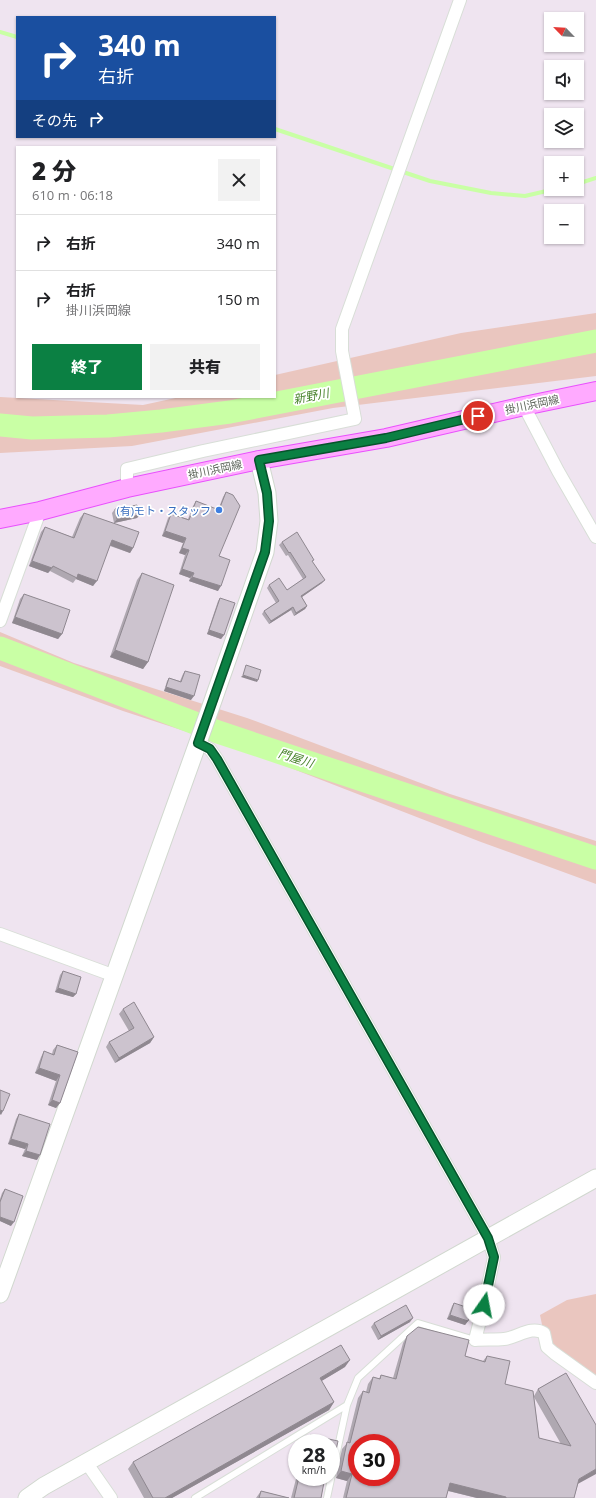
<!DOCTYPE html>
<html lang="ja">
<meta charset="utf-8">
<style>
:root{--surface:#fff;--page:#f2f2f2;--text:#202124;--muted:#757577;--line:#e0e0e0;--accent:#0b8043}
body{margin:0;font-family:"Open Sans","Noto Sans JP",sans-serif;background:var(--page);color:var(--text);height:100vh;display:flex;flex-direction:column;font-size:15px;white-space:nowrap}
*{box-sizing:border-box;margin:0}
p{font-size:13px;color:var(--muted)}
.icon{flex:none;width:22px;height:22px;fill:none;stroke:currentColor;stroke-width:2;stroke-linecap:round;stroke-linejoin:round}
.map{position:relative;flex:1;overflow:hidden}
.details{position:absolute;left:16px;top:146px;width:260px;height:252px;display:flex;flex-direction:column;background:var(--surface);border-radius:0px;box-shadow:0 1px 3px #0004}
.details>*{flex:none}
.top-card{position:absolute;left:16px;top:16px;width:260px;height:122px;border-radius:0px;box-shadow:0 1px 3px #0004;background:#1a4fa0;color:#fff;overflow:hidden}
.needle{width:26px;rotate:295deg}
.buttons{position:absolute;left:544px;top:12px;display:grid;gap:8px}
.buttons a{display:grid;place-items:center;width:40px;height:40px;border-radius:0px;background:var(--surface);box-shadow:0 1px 3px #0004;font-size:20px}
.speed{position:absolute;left:288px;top:1434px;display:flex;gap:8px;font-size:20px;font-weight:700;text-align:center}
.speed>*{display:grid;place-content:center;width:52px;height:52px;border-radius:50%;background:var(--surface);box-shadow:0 1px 3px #0004;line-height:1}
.speed small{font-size:10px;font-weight:400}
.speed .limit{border:6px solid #d22;background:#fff;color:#111}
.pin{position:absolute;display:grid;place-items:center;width:34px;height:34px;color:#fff;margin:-17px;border:2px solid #fff;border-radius:50%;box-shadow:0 1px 4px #0007}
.me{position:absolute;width:44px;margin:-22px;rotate:12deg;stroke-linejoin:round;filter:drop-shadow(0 0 3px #0008)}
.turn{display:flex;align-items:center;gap:14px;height:84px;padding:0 16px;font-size:18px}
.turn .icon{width:52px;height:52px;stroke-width:2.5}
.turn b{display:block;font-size:28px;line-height:34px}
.then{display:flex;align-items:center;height:38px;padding:0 16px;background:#0003;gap:8px;font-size:15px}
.round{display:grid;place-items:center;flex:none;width:42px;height:42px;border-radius:0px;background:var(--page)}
.summary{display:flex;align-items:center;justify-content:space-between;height:68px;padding:0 16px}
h1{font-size:24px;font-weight:800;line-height:30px}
.primary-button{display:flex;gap:8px;margin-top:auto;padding:8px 16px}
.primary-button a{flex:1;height:46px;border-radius:0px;background:var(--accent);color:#fff;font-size:16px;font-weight:800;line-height:46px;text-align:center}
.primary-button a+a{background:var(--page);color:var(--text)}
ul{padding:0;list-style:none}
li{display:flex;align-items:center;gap:12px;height:56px;padding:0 16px;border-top:1px solid var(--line)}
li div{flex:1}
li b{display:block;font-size:15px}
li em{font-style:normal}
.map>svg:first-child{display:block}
</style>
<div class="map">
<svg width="596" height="1498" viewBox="0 0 596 1498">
<rect width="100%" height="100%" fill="#efe4f0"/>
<path fill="#eac6bf" d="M 596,313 L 596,376 L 333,408 L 132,446 L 0,453 L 0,397 L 143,405 L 180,397 L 275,397 L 275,375 L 461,333 Z
M 0,632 L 74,663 L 247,718 L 450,794 L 596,841 L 596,884 L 481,842 L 252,753 L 123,711 L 0,666 Z
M 596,1294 L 596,1383 L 545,1339 L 540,1315 L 567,1300 Z"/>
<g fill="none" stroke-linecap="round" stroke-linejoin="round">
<path stroke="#c9ffa5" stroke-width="4" d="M 0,32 L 17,37
M 275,129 L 430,181 L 491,193 L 525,196 L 555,189
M 577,184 L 596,178"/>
<path stroke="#c9ffa5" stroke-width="23" d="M 0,425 L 32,428 L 108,426 L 161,421 L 230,412 L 596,341
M 0,648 L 218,732 L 596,858"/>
<defs>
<path id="lane" d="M 195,1498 L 347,1405
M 327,1498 L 347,1405 L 358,1378 L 418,1323 L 475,1340"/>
<path id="street" d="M 524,406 L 558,471 L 596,537
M 127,488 L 127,469 L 203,451 L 355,419 L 342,351 L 342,329 L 460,0
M 0,621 L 40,511
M 198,743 L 210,749 L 217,759 L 488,1238 L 494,1257 L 484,1305 L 475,1340 C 485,1339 494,1340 504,1339 C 517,1338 531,1325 544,1333 L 547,1347 L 554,1353 L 596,1383
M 0,934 L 115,976
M 86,1462 L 111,1498"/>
<path id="secondary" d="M 0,1294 L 210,709 L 265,552 L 269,521 L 267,493 L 259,460
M 27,1498 L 44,1486 L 596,1178"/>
<path id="primary" d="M 0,519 L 40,511 L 127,488 L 259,460 L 386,438 L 524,406 L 596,391"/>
</defs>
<use href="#lane" stroke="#d8ded7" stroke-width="8"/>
<use href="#street" stroke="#d8ded7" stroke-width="14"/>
<use href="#secondary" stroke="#d1d8cf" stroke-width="19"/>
<use href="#primary" stroke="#e950fd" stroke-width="20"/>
<use href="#lane" stroke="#fff" stroke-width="6"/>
<use href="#street" stroke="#fff" stroke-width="12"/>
<use href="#secondary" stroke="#fff" stroke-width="17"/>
<use href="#primary" stroke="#faf" stroke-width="18"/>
</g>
<path fill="#afa8b1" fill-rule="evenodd" d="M 226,492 L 219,556 L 218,591 L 189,581 L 190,578 L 179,574 L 185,555 L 179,553 L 183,543 L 162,536 L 168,518 L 171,514 L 188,519 L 193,506 L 196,501 L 218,510 L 223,497 Z
M 115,509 L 137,518 L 114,523 L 112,513 Z
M 84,513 L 133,548 L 130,553 L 110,546 L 93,586 L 76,579 L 73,583 L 50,571 L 48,573 L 29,566 L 41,532 L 45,527 L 72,537 L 80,518 Z
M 282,542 L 312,562 L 322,583 L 302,597 L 307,606 L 305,609 L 294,616 L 291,610 L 269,624 L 262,614 L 264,611 L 276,603 L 267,588 L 269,585 L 287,590 L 303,579 L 288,555 L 286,556 L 279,545 Z
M 142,573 L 148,662 L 143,669 L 110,657 L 137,580 Z
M 24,594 L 62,634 L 58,639 L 12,623 L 20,599 Z
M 220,598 L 224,635 L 221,639 L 207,634 L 218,601 Z
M 185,671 L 191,700 L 164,691 L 167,681 L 169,678 L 180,681 L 183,674 Z
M 63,971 L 76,994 L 73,997 L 55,992 L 60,975 Z
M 123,1009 L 154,1037 L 150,1043 L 115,1063 L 106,1047 L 109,1042 L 129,1031 L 119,1014 Z
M 57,1045 L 78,1052 L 60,1103 L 56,1108 L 48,1105 L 56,1081 L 35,1073 L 41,1057 L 44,1051 L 52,1054 L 53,1050 Z
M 19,1114 L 37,1160 L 22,1156 L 25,1149 L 8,1144 L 16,1119 Z
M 5,1189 L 11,1226 L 0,1221 L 0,1199 L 2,1193 Z
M 454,1303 L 468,1321 L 465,1325 L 447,1319 L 452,1306 Z
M 410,1322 L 378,1340 L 371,1327 L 374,1323 Z
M 407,1336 L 465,1356 L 483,1361 L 487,1356 L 505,1384 L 534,1396 L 538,1389 L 566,1373 L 578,1484 L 574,1498 L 477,1498 L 448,1491 L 446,1498 L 343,1498 L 347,1481 L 336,1478 L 342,1449 L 347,1443 L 358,1398 L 363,1391 L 366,1392 L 368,1384 L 373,1377 L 379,1379 L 381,1375 L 393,1378 L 403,1343 ZM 534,1397 L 561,1444 L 539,1438 Z
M 345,1367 L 321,1381 L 334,1402 L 329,1410 L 172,1498 L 144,1498 L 128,1469 L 133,1462 Z
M 310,1435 L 331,1443 L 305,1443 Z
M 297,1475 L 297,1477 L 325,1477 L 321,1498 L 291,1498 Z
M 261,1491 L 289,1498 L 256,1498 Z"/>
<path fill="#8f8890" d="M 140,515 L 137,518 L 114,523 L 117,519 Z
M 165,531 L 186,538 L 183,543 L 162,536 Z
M 112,540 L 133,548 L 130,553 L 109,545 Z
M 182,548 L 189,550 L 185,555 L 179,553 Z
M 32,561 L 52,568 L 48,573 L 29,566 Z
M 182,569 L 194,573 L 190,578 L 179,574 Z
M 78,574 L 97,581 L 93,586 L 76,579 Z
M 192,577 L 221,586 L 218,591 L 189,581 Z
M 325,580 L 322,583 L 299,599 L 301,596 Z
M 307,606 L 305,609 L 294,616 L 296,613 Z
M 293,607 L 291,610 L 269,624 L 271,621 Z
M 15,617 L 62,634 L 58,639 L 12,623 Z
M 209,630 L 224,635 L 221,639 L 207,634 Z
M 115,650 L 148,662 L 143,669 L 110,657 Z
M 243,675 L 258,680 L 257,682 L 241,677 Z
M 166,687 L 194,696 L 191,700 L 164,691 Z
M 58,988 L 76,994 L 73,997 L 55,992 Z
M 154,1037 L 150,1043 L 115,1063 L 119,1058 Z
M 39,1068 L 60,1075 L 56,1081 L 35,1073 Z
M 52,1100 L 60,1103 L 56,1108 L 48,1105 Z
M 0,1110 L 3,1111 L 1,1115 L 0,1114 Z
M 11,1139 L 28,1144 L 25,1149 L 8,1144 Z
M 26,1151 L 40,1155 L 37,1160 L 22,1156 Z
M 0,1217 L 14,1222 L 11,1226 L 0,1221 Z
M 450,1315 L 468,1321 L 465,1325 L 447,1319 Z
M 413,1318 L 410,1322 L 378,1340 L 381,1336 Z
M 350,1360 L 345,1367 L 315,1385 L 320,1378 Z
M 334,1402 L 329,1410 L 172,1498 L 165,1498 Z
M 596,1469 L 596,1474 L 574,1486 L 579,1479 Z
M 341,1471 L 352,1474 L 347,1481 L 336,1478 Z
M 450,1483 L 506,1497 L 506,1498 L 477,1498 L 445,1490 Z"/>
<path fill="#ccc3ce" stroke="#8f8890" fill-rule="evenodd" d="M 226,492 L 233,495 L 240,506 L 219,556 L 230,560 L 221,586 L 192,577 L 194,573 L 182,569 L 189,550 L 182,548 L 186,538 L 165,531 L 171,514 L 189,520 L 196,501 L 219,510 Z
M 137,505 L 140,515 L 117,519 L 115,509 Z
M 84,513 L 139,532 L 133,548 L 112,540 L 97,581 L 78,574 L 77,578 L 53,566 L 52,568 L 32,561 L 45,527 L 74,538 Z
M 297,532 L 314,560 L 312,561 L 325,580 L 301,596 L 307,606 L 296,613 L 293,607 L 271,621 L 264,611 L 279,601 L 269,585 L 279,578 L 287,590 L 306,577 L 290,552 L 289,553 L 282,542 Z
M 142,573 L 174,585 L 148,662 L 115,650 Z
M 24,594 L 70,610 L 62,634 L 15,617 Z
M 220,598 L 235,603 L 224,635 L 209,630 Z
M 246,665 L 261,670 L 258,680 L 243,675 Z
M 185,671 L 200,675 L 194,696 L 166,687 L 169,678 L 181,682 Z
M 63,971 L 81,977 L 76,994 L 58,988 Z
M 134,1002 L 154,1037 L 119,1058 L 109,1042 L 134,1028 L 123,1009 Z
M 57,1045 L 78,1052 L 60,1103 L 52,1100 L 60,1075 L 39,1068 L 44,1051 L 54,1055 Z
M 0,1090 L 10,1094 L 3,1111 L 0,1110 Z
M 19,1114 L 50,1124 L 40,1155 L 26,1151 L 28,1144 L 11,1139 Z
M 5,1189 L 23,1196 L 14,1222 L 0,1217 L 0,1202 Z
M 454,1303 L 472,1309 L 468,1321 L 450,1315 Z
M 406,1305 L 413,1318 L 381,1336 L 374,1323 Z
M 418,1327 L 469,1340 L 465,1356 L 485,1362 L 487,1356 L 510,1361 L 505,1384 L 533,1391 L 539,1438 L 571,1446 L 538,1389 L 566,1373 L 596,1425 L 596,1469 L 579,1479 L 574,1498 L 506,1498 L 506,1497 L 450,1483 L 446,1498 L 346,1498 L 352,1474 L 341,1471 L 347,1442 L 350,1443 L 363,1391 L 369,1393 L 373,1377 L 380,1379 L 381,1375 L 396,1379 L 407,1336 ZM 357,1443 L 391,1443 L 391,1477 L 357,1477 Z
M 341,1345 L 350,1360 L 320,1378 L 334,1402 L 165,1498 L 153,1498 L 133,1462 Z
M 310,1435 L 338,1441 L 332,1469 L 331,1468 L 331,1443 L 308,1443 Z
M 299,1477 L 325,1477 L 321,1498 L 294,1498 Z
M 261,1491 L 289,1498 L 259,1498 Z"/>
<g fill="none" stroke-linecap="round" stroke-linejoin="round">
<defs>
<path id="route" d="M 478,416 L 386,438 L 259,460 L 267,493 L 269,521 L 265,552 L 198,743 L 210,749 L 217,759 L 488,1238 L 494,1257 L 484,1305"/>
</defs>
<use href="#route" stroke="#07532c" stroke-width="10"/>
<use href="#route" stroke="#0b8043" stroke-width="7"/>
</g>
<circle fill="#3f7fe0" stroke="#fff" stroke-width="1.5" cx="219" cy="510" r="4"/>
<g text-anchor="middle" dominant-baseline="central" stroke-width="3.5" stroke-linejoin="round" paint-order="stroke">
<g font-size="11" fill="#5f665c" stroke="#fff">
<text transform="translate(532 404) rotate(-12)">掛川浜岡線</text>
<text transform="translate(215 469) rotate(-12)">掛川浜岡線</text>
</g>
<g font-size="11" fill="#366cbe" stroke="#fff" text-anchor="end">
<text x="211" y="510">(有)モト・スタッフ</text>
</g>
<g font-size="12" font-style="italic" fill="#47822b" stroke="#fff">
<text transform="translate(311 396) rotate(-11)">新野川</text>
<text transform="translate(296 758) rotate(18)">門屋川</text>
</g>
</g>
</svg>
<div class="buttons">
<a><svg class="needle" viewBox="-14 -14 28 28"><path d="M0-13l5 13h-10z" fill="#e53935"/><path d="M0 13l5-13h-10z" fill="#757577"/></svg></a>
<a><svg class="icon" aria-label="sound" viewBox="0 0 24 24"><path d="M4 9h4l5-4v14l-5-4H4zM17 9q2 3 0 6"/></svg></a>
<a><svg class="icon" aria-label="layers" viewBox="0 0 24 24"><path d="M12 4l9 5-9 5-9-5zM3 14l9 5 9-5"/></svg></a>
<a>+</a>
<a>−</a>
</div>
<div class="speed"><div>28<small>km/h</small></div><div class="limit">30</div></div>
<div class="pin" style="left:478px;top:416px;background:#d93025"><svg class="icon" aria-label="arrive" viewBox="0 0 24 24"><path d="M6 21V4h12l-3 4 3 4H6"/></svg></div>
<svg class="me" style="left:484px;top:1305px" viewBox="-20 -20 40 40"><circle r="19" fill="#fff"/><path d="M0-13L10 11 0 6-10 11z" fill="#0b8043"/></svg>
<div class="top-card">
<div class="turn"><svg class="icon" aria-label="right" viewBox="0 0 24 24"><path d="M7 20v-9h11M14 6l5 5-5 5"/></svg><div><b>340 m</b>右折</div></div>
<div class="then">その先<svg class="icon" aria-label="right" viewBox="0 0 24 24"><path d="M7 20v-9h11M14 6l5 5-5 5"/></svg></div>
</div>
<section class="details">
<div class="summary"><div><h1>2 分</h1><p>610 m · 06:18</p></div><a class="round"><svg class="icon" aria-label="close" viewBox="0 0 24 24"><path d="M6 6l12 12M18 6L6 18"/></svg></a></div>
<ul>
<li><svg class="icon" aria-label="right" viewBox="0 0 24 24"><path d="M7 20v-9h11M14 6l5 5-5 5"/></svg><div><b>右折</b></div><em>340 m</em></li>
<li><svg class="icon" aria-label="right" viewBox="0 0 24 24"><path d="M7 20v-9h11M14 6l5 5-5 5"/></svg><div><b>右折</b><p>掛川浜岡線</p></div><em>150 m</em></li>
</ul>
<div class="primary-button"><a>終了</a><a>共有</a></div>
</section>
</div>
